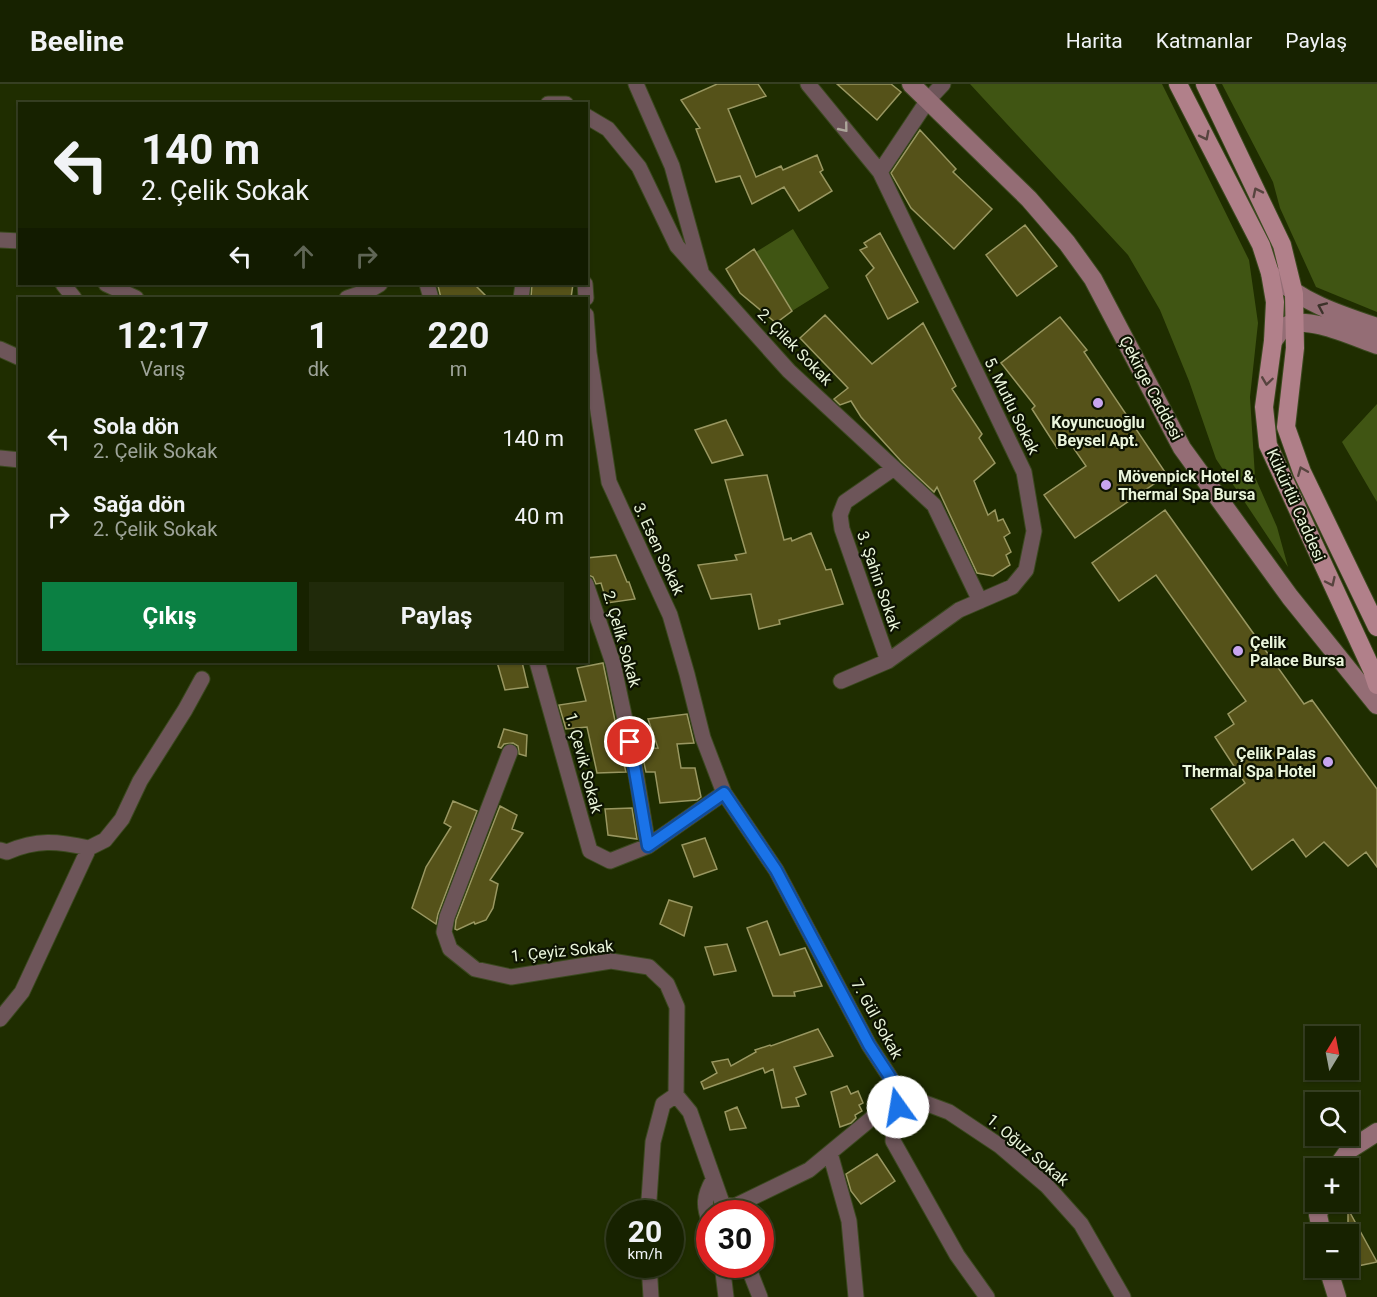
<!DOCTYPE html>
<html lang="tr">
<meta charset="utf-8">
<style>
:root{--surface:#172200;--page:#202a0a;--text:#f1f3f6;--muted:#9ea499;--line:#363f22;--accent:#0b8043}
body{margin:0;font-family:Roboto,sans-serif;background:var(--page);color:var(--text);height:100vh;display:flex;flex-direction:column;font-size:22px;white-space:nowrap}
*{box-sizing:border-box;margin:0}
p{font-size:20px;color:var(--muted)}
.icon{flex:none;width:33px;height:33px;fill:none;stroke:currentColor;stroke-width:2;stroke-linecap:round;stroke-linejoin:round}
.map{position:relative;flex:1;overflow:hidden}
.side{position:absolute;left:18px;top:213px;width:570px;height:366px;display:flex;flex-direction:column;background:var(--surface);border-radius:0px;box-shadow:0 2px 4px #0004,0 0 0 2px var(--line)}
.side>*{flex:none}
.banner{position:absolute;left:18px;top:18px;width:570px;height:183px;border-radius:0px;box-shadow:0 2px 4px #0004,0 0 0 2px var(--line);background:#172200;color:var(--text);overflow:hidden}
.needle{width:39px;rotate:10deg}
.buttons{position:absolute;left:1305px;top:942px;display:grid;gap:12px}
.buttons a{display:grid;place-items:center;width:54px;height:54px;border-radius:0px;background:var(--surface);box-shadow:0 2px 4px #0004,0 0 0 2px var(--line);font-size:30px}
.speed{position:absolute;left:606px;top:1116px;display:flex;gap:12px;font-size:30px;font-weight:700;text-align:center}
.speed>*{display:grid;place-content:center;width:78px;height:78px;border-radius:50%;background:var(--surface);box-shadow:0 2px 4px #0004,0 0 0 2px var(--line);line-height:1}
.speed small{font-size:15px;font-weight:400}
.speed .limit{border:9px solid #d22;background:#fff;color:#111}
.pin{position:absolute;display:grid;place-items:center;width:51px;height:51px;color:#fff;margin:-26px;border:3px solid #fff;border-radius:50%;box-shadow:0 2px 6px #0007}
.me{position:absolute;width:66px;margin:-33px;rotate:347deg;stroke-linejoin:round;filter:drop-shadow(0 0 4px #0008)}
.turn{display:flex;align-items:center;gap:21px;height:126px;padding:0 24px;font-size:27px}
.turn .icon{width:78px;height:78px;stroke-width:2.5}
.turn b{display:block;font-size:42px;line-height:51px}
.lanes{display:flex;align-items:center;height:57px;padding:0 24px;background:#0003;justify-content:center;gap:30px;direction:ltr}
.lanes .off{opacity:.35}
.eta{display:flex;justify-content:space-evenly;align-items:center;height:102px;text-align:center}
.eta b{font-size:36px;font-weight:700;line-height:42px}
.action{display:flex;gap:12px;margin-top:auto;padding:12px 24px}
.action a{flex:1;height:69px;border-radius:0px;background:var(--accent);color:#fff;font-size:24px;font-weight:700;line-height:69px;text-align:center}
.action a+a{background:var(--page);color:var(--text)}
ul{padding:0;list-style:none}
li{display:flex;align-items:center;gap:18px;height:78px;padding:0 24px}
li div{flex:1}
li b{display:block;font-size:22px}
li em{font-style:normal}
header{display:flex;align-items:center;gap:36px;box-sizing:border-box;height:84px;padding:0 30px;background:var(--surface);border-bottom:2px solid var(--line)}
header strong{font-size:28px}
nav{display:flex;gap:33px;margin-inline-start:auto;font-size:21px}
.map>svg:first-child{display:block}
</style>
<header>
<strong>Beeline</strong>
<nav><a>Harita</a><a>Katmanlar</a><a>Paylaş</a></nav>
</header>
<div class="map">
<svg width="1377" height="1213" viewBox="0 0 1377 1213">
<rect width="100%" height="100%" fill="#1f2d00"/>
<path fill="#405513" d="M 970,0 L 1162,0 L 1249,176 L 1258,239 L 1250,313 L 1255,393 L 1277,443 L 1288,483 L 1216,375 L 1189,297 L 1160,226 L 1128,171 Z
M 1222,0 L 1377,0 L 1377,228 L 1316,203 L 1280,124 L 1273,98 Z
M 793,145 L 829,204 L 792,227 L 756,168 Z
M 1377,320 L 1377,418 L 1342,358 Z"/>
<path fill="#555219" stroke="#999761" stroke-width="1.5" d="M 717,0 L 758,0 L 766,12 L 728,25 L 756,93 L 781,82 L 783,86 L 817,71 L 823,86 L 820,88 L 832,107 L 799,127 L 784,103 L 752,120 L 740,92 L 716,98 L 696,45 L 700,44 L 681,16 Z
M 837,0 L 891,0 L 901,8 L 877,36 Z
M 920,46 L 956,85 L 953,88 L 992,125 L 954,165 L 911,124 L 891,89 Z
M 1025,141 L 1057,182 L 1017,212 L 986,171 Z
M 880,149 L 918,218 L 888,235 L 866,192 L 874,184 L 860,166 L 867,163 L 864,159 Z
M 754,165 L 792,227 L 776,239 L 740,209 L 726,185 Z
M 446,200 L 474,200 L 488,214 L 441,214 L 438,202 Z
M 532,200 L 573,200 L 571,214 L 531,213 Z
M 825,231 L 872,280 L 923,239 L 956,302 L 952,305 L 982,350 L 979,354 L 995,379 L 974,397 L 988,431 L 995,426 L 998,437 L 1003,435 L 1010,449 L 1004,453 L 1011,468 L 1006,471 L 1010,481 L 993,492 L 977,489 L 937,403 L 934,408 L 901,377 L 861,333 L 851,317 L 840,321 L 834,315 L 848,304 L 800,254 Z
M 1060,233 L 1087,266 L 1084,268 L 1167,391 L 1075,454 L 1044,411 L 1086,382 L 1068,356 L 1057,364 L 1032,325 L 1035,322 L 1001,279 Z
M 726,336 L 743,371 L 712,379 L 695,346 Z
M 767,391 L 784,456 L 791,454 L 792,457 L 811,449 L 826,486 L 831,485 L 843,520 L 779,536 L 780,540 L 759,545 L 751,510 L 711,515 L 698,481 L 737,476 L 735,471 L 746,469 L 725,396 Z
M 1165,426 L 1304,620 L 1312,616 L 1377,705 L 1377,783 L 1366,768 L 1348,782 L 1324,758 L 1306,773 L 1293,755 L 1252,786 L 1211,725 L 1245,699 L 1215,653 L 1234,640 L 1228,630 L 1246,617 L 1156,491 L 1119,517 L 1092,479 Z
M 616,471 L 627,498 L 629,498 L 635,515 L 607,519 L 601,499 L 596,500 L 593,493 L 586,490 L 586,474 Z
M 497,578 L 522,578 L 528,603 L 505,606 Z
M 603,579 L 624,680 L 626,688 L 597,689 L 587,643 L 566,645 L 559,621 L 586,617 L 577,584 Z
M 687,630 L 694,659 L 677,660 L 681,684 L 695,684 L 701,713 L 697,716 L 660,719 L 655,688 L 646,688 L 641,665 L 658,664 L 648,635 Z
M 504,645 L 527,651 L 526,672 L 519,670 L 518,662 L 513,659 L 504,660 L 501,664 L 498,663 Z
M 453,717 L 477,727 L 438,830 L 436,840 L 412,824 L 426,783 L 451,743 L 444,739 Z
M 500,722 L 517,731 L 512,745 L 523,749 L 490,796 L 498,800 L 493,824 L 486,836 L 475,840 L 474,838 L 457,846 L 455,845 L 456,836 Z
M 632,724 L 637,755 L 608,751 L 605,725 Z
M 705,754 L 717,785 L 694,793 L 682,761 Z
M 669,816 L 692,823 L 684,852 L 660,840 Z
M 767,837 L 780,871 L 805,864 L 822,902 L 794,908 L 795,912 L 773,912 L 747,844 Z
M 727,860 L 736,887 L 714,891 L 705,863 Z
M 818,945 L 833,972 L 794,983 L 806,1010 L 796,1014 L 799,1022 L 782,1024 L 773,985 L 765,989 L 763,984 L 704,1005 L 701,998 L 717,989 L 712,978 L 728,975 L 731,982 L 756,968 L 755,966 L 770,961 L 771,962 Z
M 847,1002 L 851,1010 L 858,1007 L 863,1019 L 859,1021 L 862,1027 L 855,1031 L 856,1034 L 851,1039 L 840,1043 L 831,1008 Z
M 737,1023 L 746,1044 L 730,1046 L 725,1028 Z
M 877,1070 L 895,1097 L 861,1120 L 851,1107 L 846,1090 Z
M 1348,1125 L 1377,1178 L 1348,1184 Z"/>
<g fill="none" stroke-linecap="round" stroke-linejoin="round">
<defs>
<path id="minor" d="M 636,0 L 672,82 L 701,187
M 808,0 L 880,88 L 1024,388 L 1034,447 L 1026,486 L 1012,503 L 959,526 L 888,577 L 841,597
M 548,20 L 566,20
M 586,32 L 608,45 L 639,83 L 677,162 L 702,190 L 789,287 L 934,421 L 980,517
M 880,88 L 928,16 L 943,0
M 0,156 L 20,157
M 63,200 L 74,214
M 106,200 L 136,214
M 427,200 L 431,214
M 585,200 L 586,214
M 347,214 L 370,206 L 380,200
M 521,214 L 523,200
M 586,231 L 589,269 L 609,398 L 670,531 L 687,590 L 703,654 L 724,709 L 776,786 L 869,961 L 901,1010 L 895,1035 L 893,1057 L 957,1171 L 987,1213
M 0,265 L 20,274
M 0,374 L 20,376
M 586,500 L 613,579 L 634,678 L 648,762
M 888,577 L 842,445 L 840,431 L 845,418 L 894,384
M 537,578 L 590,767 L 610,777 L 648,762 L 724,709
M 510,668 L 447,833 L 444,848 L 450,865 L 475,885 L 511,893 L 611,877 L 649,883 L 667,900 L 677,923 L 676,1011
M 0,766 L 7,768 C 37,755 57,757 89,764
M 0,935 L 22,908 L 89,764 L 105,756 L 122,735 L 140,697 L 185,626 L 202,595
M 676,1011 L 690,1028 L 726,1130
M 830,1069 L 849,1137 L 856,1213
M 722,1121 L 735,1122 L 809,1086 L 901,1010 L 949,1028 L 1000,1062 L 1047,1102 L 1081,1140 L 1123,1213
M 648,1130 L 653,1058 L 663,1020 L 676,1011
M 710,1139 C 703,1121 704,1112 713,1096
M 649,1180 L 651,1213
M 722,1180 L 726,1213
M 747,1180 L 760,1213"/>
<path id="secondary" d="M 911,0 L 1029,115 L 1067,159 L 1093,195 L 1182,364 L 1290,513 L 1377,621
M 1270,189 C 1301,218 1338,230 1377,243
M 1273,257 C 1277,252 1281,245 1286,242 C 1306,230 1356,254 1377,261
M 1336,1084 L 1349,1066 L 1377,1048
M 1322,1150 L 1318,1131 L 1322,1118
M 1328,1184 L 1337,1213"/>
<path id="primary" d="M 1178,0 L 1261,161 L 1270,189 L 1275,218 L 1273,257 L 1264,323 L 1268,361 L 1372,586 L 1377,601
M 1205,0 L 1282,161 L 1294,210 L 1295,264 L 1286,343 L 1302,388 L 1377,543"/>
</defs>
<use href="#minor" stroke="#3b491f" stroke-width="17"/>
<use href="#secondary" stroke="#3b491f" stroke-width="20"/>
<use href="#primary" stroke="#3b491f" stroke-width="20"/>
<use href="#minor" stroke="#6d5559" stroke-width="15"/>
<use href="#secondary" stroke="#946d75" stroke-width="18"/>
<use href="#primary" stroke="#b1808a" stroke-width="18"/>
</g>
<defs><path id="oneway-chevron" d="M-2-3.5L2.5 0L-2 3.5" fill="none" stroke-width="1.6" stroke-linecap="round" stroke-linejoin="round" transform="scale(1.5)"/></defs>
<use stroke="#aca59a" href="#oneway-chevron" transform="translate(844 44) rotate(51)"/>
<g stroke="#57443f">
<use href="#oneway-chevron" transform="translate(1205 52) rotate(63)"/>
<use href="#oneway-chevron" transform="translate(1257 108) rotate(-116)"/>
<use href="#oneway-chevron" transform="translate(1267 297) rotate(98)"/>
<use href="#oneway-chevron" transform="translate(1302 387) rotate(-112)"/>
<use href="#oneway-chevron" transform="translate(1331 498) rotate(65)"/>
</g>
<use stroke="#3c322a" href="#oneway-chevron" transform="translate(1322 223) rotate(-156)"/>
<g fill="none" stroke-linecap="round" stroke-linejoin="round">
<defs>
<path id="route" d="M 630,658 L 648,762 L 724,709 L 776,786 L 869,961 L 901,1010 L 898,1023"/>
</defs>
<use href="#route" stroke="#114b97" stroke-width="15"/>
<use href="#route" stroke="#1a73e8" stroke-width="10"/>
</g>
<g fill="#c8a5ee" stroke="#0d1302" stroke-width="2">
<circle cx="1098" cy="319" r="6"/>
<circle cx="1106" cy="401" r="6"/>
<circle cx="1238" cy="567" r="6"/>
<circle cx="1328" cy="678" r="6"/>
</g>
<g text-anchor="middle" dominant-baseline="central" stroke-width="4.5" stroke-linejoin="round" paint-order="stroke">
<g font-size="16" fill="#eaf5db" stroke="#0d1302">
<text transform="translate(795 263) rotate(46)">2. Çilek Sokak</text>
<text transform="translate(1151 304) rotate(62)">Çekirge Caddesi</text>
<text transform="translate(1012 322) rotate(64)">5. Mutlu Sokak</text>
<text transform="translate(1296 421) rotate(66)">Kükürtlü Caddesi</text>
<text transform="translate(659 465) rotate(65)">3. Esen Sokak</text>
<text transform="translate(879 497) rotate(71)">3. Şahin Sokak</text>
<text transform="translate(622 555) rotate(74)">2. Çelik Sokak</text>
<text transform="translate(584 679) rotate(75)">1. Çevik Sokak</text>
<text transform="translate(562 867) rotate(-6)">1. Çeyiz Sokak</text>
<text transform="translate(877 935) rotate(61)">7. Gül Sokak</text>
<text transform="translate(1028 1066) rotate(40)">1. Oğuz Sokak</text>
</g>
<g font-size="16" font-weight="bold" fill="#eaf5db" stroke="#0d1302" text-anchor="start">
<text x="1098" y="338" text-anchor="middle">Koyuncuoğlu<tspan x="1098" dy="18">Beysel Apt.</tspan></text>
<text x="1118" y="392">Mövenpick Hotel &amp;<tspan x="1118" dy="18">Thermal Spa Bursa</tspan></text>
<text x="1250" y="558">Çelik<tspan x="1250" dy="18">Palace Bursa</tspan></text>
<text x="1316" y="669" text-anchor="end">Çelik Palas<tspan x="1316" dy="18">Thermal Spa Hotel</tspan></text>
</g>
</g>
</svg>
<div class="buttons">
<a><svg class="needle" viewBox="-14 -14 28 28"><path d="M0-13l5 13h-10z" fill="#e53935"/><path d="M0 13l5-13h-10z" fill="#9ea499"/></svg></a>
<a><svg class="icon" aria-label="search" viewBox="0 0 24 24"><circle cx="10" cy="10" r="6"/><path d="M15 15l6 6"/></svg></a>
<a>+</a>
<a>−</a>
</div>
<div class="speed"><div>20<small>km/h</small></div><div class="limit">30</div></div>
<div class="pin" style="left:630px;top:658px;background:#d93025"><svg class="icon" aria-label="arrive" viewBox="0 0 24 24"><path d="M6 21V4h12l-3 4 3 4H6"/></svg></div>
<svg class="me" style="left:898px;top:1023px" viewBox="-20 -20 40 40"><circle r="19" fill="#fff"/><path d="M0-13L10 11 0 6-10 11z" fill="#1a73e8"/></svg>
<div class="banner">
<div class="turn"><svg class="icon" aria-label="left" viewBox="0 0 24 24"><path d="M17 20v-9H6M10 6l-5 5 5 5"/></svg><div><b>140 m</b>2. Çelik Sokak</div></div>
<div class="lanes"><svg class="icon" aria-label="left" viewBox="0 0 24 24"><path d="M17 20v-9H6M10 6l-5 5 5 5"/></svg><svg class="icon off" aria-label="ahead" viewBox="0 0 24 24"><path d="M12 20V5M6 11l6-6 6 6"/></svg><svg class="icon off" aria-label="right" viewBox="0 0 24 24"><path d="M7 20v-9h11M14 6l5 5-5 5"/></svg></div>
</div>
<section class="side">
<div class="eta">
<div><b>12:17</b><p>Varış</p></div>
<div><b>1</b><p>dk</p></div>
<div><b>220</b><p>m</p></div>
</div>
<ul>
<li><svg class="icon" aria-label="left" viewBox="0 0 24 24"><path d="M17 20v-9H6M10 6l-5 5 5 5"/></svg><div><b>Sola dön</b><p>2. Çelik Sokak</p></div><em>140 m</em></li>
<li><svg class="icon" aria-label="right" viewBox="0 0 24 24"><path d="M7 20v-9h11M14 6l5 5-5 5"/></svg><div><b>Sağa dön</b><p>2. Çelik Sokak</p></div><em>40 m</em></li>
</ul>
<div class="action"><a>Çıkış</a><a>Paylaş</a></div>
</section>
</div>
